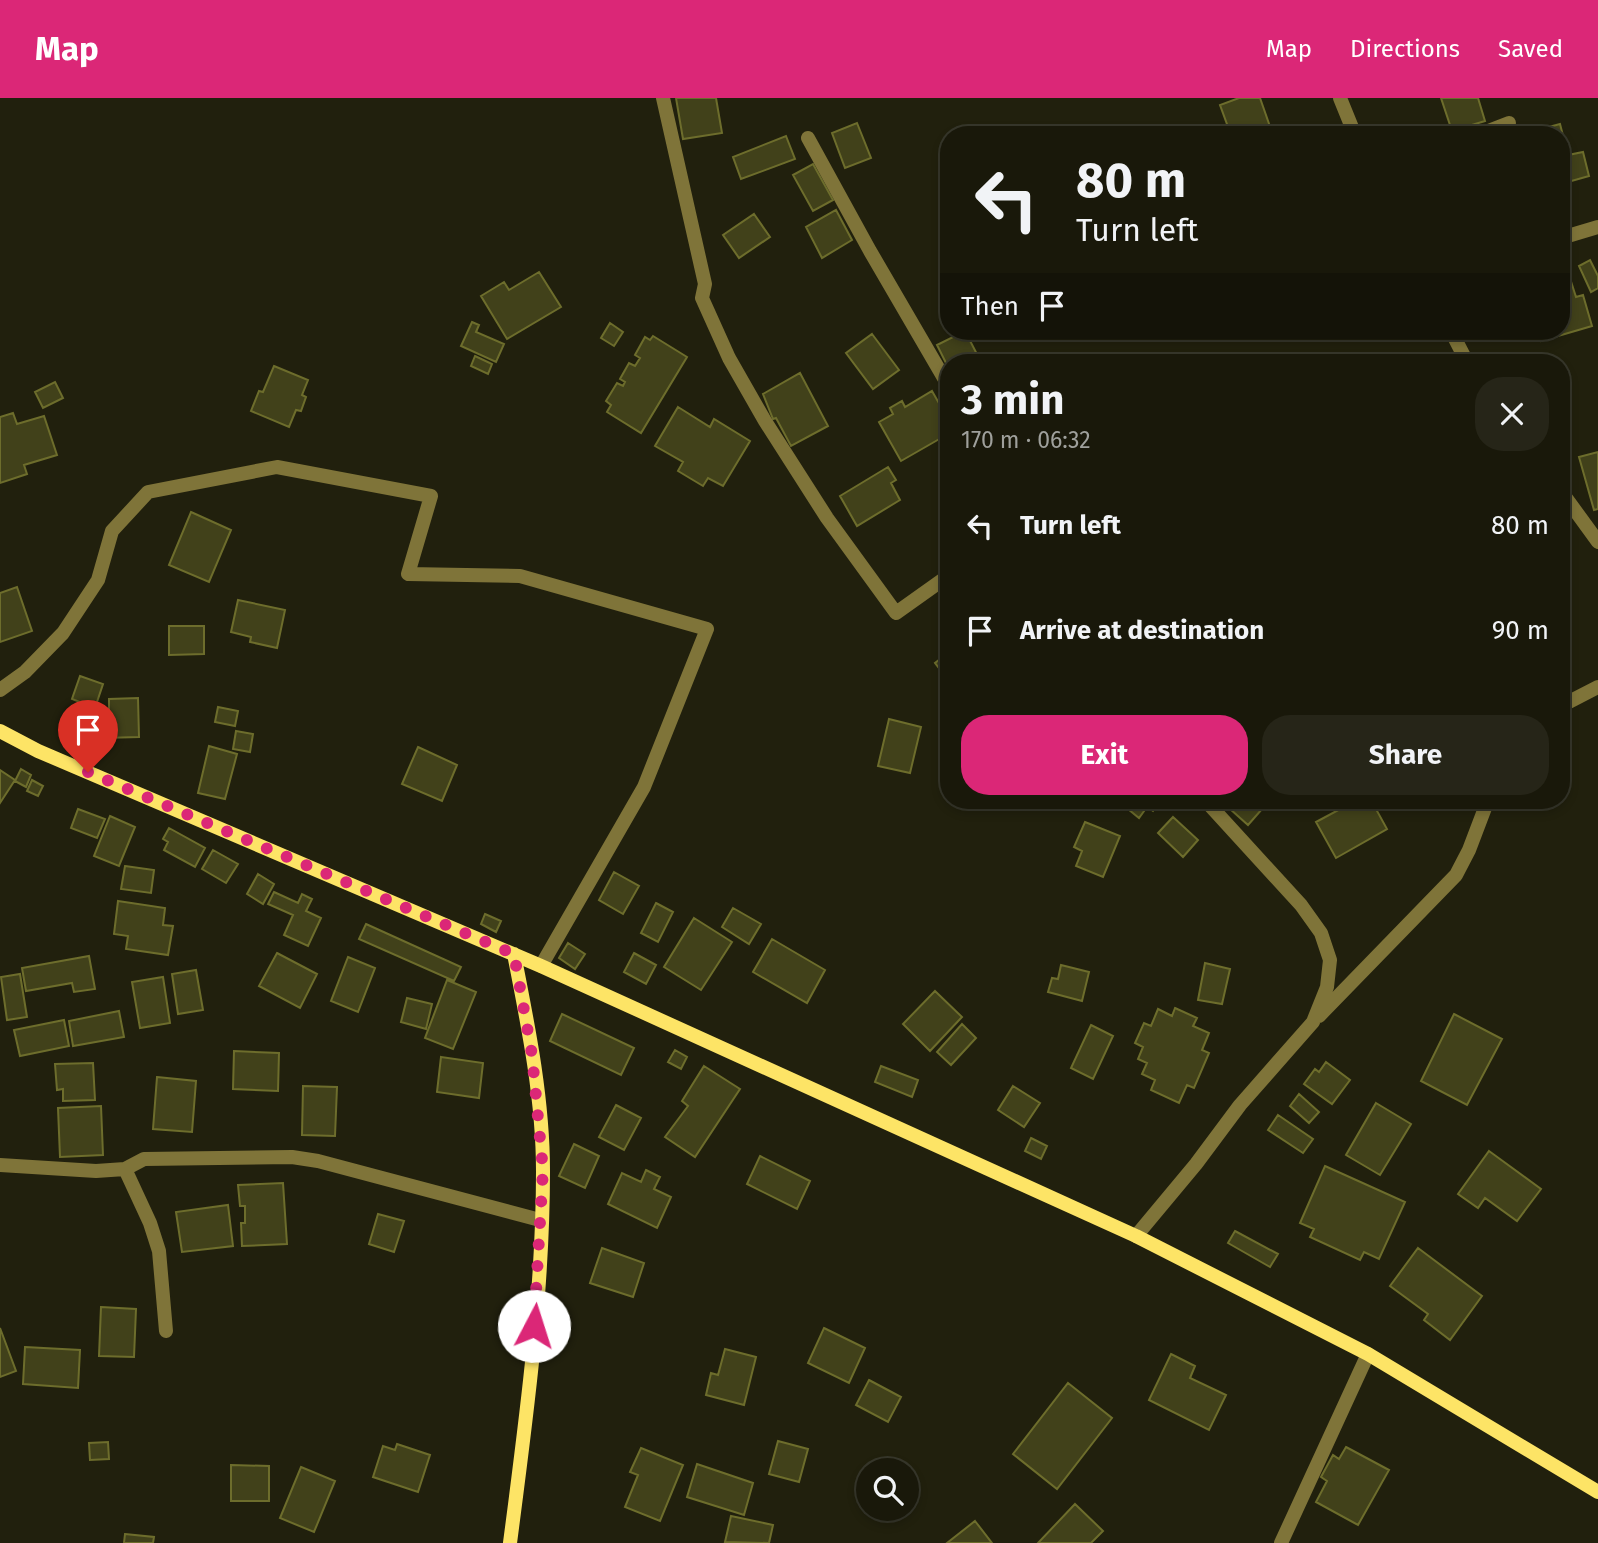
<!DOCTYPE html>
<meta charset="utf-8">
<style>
:root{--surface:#19180a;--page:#262518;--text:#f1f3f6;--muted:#9fa09c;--line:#37372b;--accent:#db2777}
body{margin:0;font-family:"Fira Sans",sans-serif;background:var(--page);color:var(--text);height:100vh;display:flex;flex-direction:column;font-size:26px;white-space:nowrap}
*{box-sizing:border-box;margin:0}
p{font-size:23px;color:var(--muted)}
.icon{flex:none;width:38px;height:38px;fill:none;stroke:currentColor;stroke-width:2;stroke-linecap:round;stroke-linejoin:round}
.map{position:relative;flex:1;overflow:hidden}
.drawer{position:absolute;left:940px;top:256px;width:630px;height:455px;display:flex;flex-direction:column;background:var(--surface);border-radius:28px;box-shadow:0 4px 10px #0003,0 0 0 2px var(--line)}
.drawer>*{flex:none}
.hud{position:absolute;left:940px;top:28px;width:630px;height:214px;border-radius:28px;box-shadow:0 4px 10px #0003,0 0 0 2px var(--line);background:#19180a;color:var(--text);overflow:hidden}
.tools{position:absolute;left:856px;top:1360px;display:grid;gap:14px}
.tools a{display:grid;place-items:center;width:63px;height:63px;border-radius:50%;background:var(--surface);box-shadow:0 4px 10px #0003,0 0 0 2px var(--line);font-size:35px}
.pin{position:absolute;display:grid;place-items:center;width:60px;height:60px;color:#fff;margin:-72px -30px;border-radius:50% 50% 50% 0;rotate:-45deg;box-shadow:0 0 7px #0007}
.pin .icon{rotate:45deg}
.me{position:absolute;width:77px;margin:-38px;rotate:5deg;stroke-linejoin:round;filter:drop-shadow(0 0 5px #0008)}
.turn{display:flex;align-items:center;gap:24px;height:147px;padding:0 21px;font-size:32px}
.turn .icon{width:91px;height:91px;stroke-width:2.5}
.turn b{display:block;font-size:49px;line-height:60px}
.then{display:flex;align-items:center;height:66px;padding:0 21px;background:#0003;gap:14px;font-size:26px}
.round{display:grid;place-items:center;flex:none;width:74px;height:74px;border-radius:28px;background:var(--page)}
.overview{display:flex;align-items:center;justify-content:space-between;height:119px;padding:0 21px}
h1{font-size:42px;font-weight:700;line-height:52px}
.action{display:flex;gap:14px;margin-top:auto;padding:14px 21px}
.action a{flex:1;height:80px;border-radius:28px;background:var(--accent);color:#fff;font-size:28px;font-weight:700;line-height:80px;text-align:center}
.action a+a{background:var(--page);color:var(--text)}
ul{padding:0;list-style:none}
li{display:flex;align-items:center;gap:21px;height:105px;padding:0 21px}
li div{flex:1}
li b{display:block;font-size:26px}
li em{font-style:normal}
header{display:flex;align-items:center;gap:42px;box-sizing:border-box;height:98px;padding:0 35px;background:var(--accent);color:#fff}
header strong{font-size:33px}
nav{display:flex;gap:38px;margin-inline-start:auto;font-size:24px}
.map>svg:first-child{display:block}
</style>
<header>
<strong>Map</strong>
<nav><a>Map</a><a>Directions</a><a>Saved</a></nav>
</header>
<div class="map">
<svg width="1598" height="1445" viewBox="0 0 1598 1445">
<rect width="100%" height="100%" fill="#21200d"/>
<path fill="#41411a" stroke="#6d6d2c" stroke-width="2" d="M 676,0 L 716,0 L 722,35 L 683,41 Z
M 1239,0 L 1260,0 L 1273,37 L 1231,37 L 1220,7 Z
M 1441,0 L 1478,0 L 1485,23 L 1452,33 Z
M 857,25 L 871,60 L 845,70 L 832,35 Z
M 1560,26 L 1568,57 L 1583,54 L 1589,78 L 1561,86 L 1561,37 L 1519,37 Z
M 786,38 L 795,61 L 741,81 L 733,59 Z
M 813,66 L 833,102 L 813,113 L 793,77 Z
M 836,112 L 852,142 L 822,160 L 806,129 Z
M 754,116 L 770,139 L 739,160 L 723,137 Z
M 1590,162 L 1598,178 L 1598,190 L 1591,194 L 1579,168 Z
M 539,174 L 561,209 L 507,241 L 481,198 L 504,184 L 509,192 Z
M 1568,174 L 1576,199 L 1583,197 L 1592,228 L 1541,243 L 1538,233 L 1561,233 L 1561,176 Z
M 472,224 L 479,227 L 476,234 L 504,246 L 496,264 L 461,248 Z
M 610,225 L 623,234 L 614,248 L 601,240 Z
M 965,233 L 981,264 L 948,264 L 948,269 L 937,247 Z
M 872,236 L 899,272 L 873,291 L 846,255 Z
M 653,238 L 687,259 L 641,335 L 607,314 L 611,307 L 606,303 L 617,285 L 623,288 L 625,284 L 620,281 L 629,265 L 635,268 L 640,260 L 635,257 L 645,239 L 650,242 Z
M 475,258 L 492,266 L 488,276 L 471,268 Z
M 274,268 L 308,282 L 302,297 L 306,299 L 301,313 L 296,312 L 289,329 L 251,313 L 259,293 L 263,294 Z
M 800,275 L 828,328 L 791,348 L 776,320 L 773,321 L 763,296 Z
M 55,284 L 63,300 L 43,310 L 35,294 Z
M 932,293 L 948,321 L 948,336 L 901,363 L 879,324 L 893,316 L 890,310 L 902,303 L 905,309 Z
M 678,309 L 710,329 L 714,321 L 750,343 L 723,388 L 708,380 L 703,388 L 678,373 L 683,364 L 655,348 Z
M 13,315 L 17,326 L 44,318 L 57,357 L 24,367 L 27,376 L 0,385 L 0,319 Z
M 1598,354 L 1598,411 L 1594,412 L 1579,359 Z
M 888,369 L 896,382 L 891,385 L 900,402 L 857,428 L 840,398 Z
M 191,414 L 231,432 L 209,484 L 169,467 Z
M 17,489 L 32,533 L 0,544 L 0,495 Z
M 238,502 L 285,512 L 277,550 L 250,544 L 251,539 L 231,534 Z
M 169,528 L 204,528 L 204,556 L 169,557 Z
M 948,555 L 948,582 L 935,565 Z
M 80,578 L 103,586 L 95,610 L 72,601 Z
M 138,600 L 139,639 L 102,640 L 102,612 L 109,612 L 109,601 Z
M 218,609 L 238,613 L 235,628 L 215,624 Z
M 889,621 L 921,629 L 910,675 L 878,668 Z
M 236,633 L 253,636 L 250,654 L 233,651 Z
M 209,648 L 237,656 L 225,701 L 198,695 Z
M 418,649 L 457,667 L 442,703 L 402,686 Z
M 21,671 L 31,677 L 26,689 L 15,683 Z
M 0,672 L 15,682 L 0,705 Z
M 32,682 L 43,688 L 38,698 L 27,693 Z
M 1117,702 L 1162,702 L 1153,713 L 1147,709 L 1139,720 Z
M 1220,702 L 1270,702 L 1248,727 Z
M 1357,702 L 1371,702 L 1387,731 L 1336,760 L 1316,724 Z
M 78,711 L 105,721 L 97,740 L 71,730 Z
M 110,718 L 135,729 L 119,768 L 94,758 Z
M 1173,719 L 1198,742 L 1183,759 L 1158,735 Z
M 1085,724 L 1120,738 L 1103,779 L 1076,768 L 1082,753 L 1074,749 Z
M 169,730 L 205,750 L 195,769 L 164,752 L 168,744 L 163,741 Z
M 213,752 L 238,766 L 226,785 L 202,771 Z
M 125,768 L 154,772 L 151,795 L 121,791 Z
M 614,774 L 639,788 L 623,816 L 599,802 Z
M 258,776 L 274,786 L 263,806 L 247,796 Z
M 274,794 L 298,805 L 302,796 L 312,801 L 306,813 L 321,820 L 308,848 L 284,837 L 293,817 L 268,806 Z
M 118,803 L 165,810 L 163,827 L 173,828 L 168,857 L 126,851 L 128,838 L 114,836 Z
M 656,805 L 673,814 L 658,844 L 641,835 Z
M 733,810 L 761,826 L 749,846 L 722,829 Z
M 485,816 L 501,823 L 496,834 L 481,826 Z
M 694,820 L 732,844 L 701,892 L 664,869 Z
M 366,826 L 461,869 L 454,883 L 359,841 Z
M 772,841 L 825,872 L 807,905 L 753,874 Z
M 568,845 L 585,856 L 575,871 L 559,860 Z
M 277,855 L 317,876 L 300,910 L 259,888 Z
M 634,855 L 656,867 L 646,886 L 624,874 Z
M 89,858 L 95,891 L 74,894 L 72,885 L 26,893 L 22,870 Z
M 348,859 L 375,870 L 358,914 L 331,903 Z
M 1205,865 L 1230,871 L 1222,906 L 1198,902 Z
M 1061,867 L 1089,874 L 1082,903 L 1048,894 L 1052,880 L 1058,881 Z
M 196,872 L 203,912 L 178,916 L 172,876 Z
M 20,876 L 27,919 L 7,922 L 1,879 Z
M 163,879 L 170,925 L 140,930 L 132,884 Z
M 447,882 L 476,894 L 453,951 L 425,940 Z
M 935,893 L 962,919 L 930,953 L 903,926 Z
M 407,900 L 432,906 L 426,931 L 401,924 Z
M 1175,910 L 1197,920 L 1193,928 L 1209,935 L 1202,952 L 1209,955 L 1194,990 L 1187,987 L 1179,1005 L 1151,992 L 1155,982 L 1142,976 L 1147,965 L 1138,961 L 1143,949 L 1135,945 L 1144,925 L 1151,928 L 1158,911 L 1172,918 Z
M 119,913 L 124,939 L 73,948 L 69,923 Z
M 562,916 L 634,950 L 621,977 L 550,943 Z
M 1454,916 L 1502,941 L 1467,1007 L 1421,983 Z
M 64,922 L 69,948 L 20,958 L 14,932 Z
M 962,926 L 976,940 L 951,967 L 937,954 Z
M 1091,927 L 1113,938 L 1093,981 L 1071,970 Z
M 675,952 L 687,959 L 681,971 L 668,964 Z
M 234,953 L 279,955 L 278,993 L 233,991 Z
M 441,959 L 483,965 L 479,1000 L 437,994 Z
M 1326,964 L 1350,982 L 1332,1006 L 1304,986 L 1315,971 L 1319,974 Z
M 93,965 L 95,1002 L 63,1003 L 63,991 L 57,992 L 55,966 Z
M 704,968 L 740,991 L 695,1059 L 665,1039 L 688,1008 L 682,1003 Z
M 881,968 L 918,982 L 912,999 L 875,984 Z
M 157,979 L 196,983 L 192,1034 L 153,1031 Z
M 303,988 L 337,989 L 335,1038 L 302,1037 Z
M 1013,988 L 1040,1005 L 1024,1029 L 998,1012 Z
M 1299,996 L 1319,1014 L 1309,1025 L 1290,1008 Z
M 1376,1005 L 1411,1026 L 1380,1077 L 1346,1057 Z
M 616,1007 L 641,1020 L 624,1052 L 599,1039 Z
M 101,1008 L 103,1057 L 60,1059 L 58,1010 Z
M 1278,1017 L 1313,1041 L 1303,1055 L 1268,1032 Z
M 1031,1040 L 1047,1048 L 1041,1061 L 1025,1053 Z
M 574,1046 L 599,1058 L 585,1090 L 559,1078 Z
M 1489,1053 L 1541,1091 L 1517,1123 L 1485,1100 L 1478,1110 L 1458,1096 Z
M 760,1058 L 810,1083 L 797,1111 L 747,1086 Z
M 1325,1068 L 1405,1104 L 1379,1161 L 1364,1154 L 1360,1162 L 1310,1139 L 1314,1131 L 1300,1125 Z
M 646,1072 L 660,1079 L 654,1091 L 671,1099 L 657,1130 L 608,1106 L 622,1075 L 641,1084 Z
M 283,1085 L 287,1146 L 242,1148 L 241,1125 L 245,1125 L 245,1108 L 240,1108 L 238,1087 Z
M 228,1107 L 233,1148 L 182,1154 L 176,1114 Z
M 378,1116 L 404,1123 L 394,1154 L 369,1146 Z
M 1235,1133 L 1278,1156 L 1270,1169 L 1228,1145 Z
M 602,1150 L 644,1165 L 633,1199 L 590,1185 Z
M 1418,1150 L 1482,1198 L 1450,1242 L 1424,1222 L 1428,1216 L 1390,1188 Z
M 101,1209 L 136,1211 L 134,1259 L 99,1258 Z
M 0,1230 L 16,1273 L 0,1279 Z
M 824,1230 L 865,1250 L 849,1285 L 808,1265 Z
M 25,1249 L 80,1252 L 78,1290 L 23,1286 Z
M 725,1251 L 756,1259 L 744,1307 L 706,1297 L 711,1275 L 718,1277 Z
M 1171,1256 L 1195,1268 L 1190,1280 L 1226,1297 L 1209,1332 L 1149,1302 Z
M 869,1282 L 901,1299 L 888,1324 L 856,1307 Z
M 1068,1285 L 1112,1320 L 1057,1391 L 1013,1356 Z
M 778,1343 L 808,1351 L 799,1384 L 769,1376 Z
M 108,1344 L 109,1361 L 90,1362 L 89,1345 Z
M 397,1346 L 430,1357 L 418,1394 L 373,1379 L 383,1348 L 395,1352 Z
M 1346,1349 L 1389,1372 L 1358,1427 L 1316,1404 L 1327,1383 L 1321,1379 L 1333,1357 L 1339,1361 Z
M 641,1350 L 683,1367 L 660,1423 L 625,1409 L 638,1377 L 630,1374 Z
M 697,1366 L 753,1385 L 744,1417 L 687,1399 Z
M 231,1367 L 269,1368 L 269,1403 L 231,1403 Z
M 301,1369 L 335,1383 L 314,1434 L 280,1420 Z
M 1075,1406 L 1103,1433 L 1091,1445 L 1038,1445 Z
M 731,1418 L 773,1427 L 769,1445 L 725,1444 Z
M 975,1423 L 992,1445 L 947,1445 Z
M 125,1436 L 154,1439 L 153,1445 L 124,1445 Z"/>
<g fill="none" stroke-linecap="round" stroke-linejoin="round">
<path stroke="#7f7439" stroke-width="14" d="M 1478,37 L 1509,25"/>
<path stroke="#7f7439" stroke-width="14" d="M 663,0 L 705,186 L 702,200 L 729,260 L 765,323 L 827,420 L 896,515 L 948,478
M 1340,0 L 1355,37
M 808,40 L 870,153 L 948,287
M 1561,140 L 1598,129
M 1451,233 L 1467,264
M 1561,393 L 1598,444
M 0,592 L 25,574 L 63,535 L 98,482 L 112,433 L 148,394 L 277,369 L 431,398 L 408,476 L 520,478 L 707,531 L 644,689 L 541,868
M 1561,608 L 1598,589
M 1319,918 L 1456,777 L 1469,752 L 1488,702
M 0,1067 L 96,1073 L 125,1071 L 144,1061 L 292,1059 L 318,1063 L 540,1122
M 125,1071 L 150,1125 L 159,1153 L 166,1233
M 1136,1138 L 1196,1066 L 1240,1007 L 1313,924 L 1327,889 L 1330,862 L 1321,835 L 1301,807 L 1205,702
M 1281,1445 L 1368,1256"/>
<path stroke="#fde466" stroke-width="14" d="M 0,633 L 38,653 L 541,868 L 1136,1138 L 1368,1256 L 1598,1394
M 510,1445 C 526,1322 543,1197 543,1073 C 543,1000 528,927 514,856"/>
</g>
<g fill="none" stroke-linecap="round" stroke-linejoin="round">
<path stroke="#db2777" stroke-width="12" stroke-dasharray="0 21.6" d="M 88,674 L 514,856 L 532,957 L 543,1072 L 534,1228"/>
</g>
</svg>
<div class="tools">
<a><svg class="icon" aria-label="search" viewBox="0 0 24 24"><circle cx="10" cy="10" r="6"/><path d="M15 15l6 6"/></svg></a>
</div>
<div class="pin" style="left:88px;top:674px;background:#d93025"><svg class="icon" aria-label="arrive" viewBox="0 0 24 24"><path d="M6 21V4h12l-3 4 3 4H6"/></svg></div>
<svg class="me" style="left:534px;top:1228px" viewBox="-20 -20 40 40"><circle r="19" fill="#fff"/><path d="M0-13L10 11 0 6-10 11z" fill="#db2777"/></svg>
<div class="hud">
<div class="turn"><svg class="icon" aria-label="left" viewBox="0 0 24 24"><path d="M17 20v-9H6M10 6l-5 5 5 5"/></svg><div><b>80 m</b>Turn left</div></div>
<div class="then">Then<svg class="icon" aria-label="arrive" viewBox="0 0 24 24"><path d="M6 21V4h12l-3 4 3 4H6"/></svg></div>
</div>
<section class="drawer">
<div class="overview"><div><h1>3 min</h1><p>170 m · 06:32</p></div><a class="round"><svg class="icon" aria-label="close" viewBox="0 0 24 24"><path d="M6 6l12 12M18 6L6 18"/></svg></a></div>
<ul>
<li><svg class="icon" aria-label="left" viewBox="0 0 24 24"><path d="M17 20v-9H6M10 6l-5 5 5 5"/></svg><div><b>Turn left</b></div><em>80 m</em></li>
<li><svg class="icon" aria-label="arrive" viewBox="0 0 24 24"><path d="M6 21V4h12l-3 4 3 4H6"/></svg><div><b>Arrive at destination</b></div><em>90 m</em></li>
</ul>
<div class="action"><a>Exit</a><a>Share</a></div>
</section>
</div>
